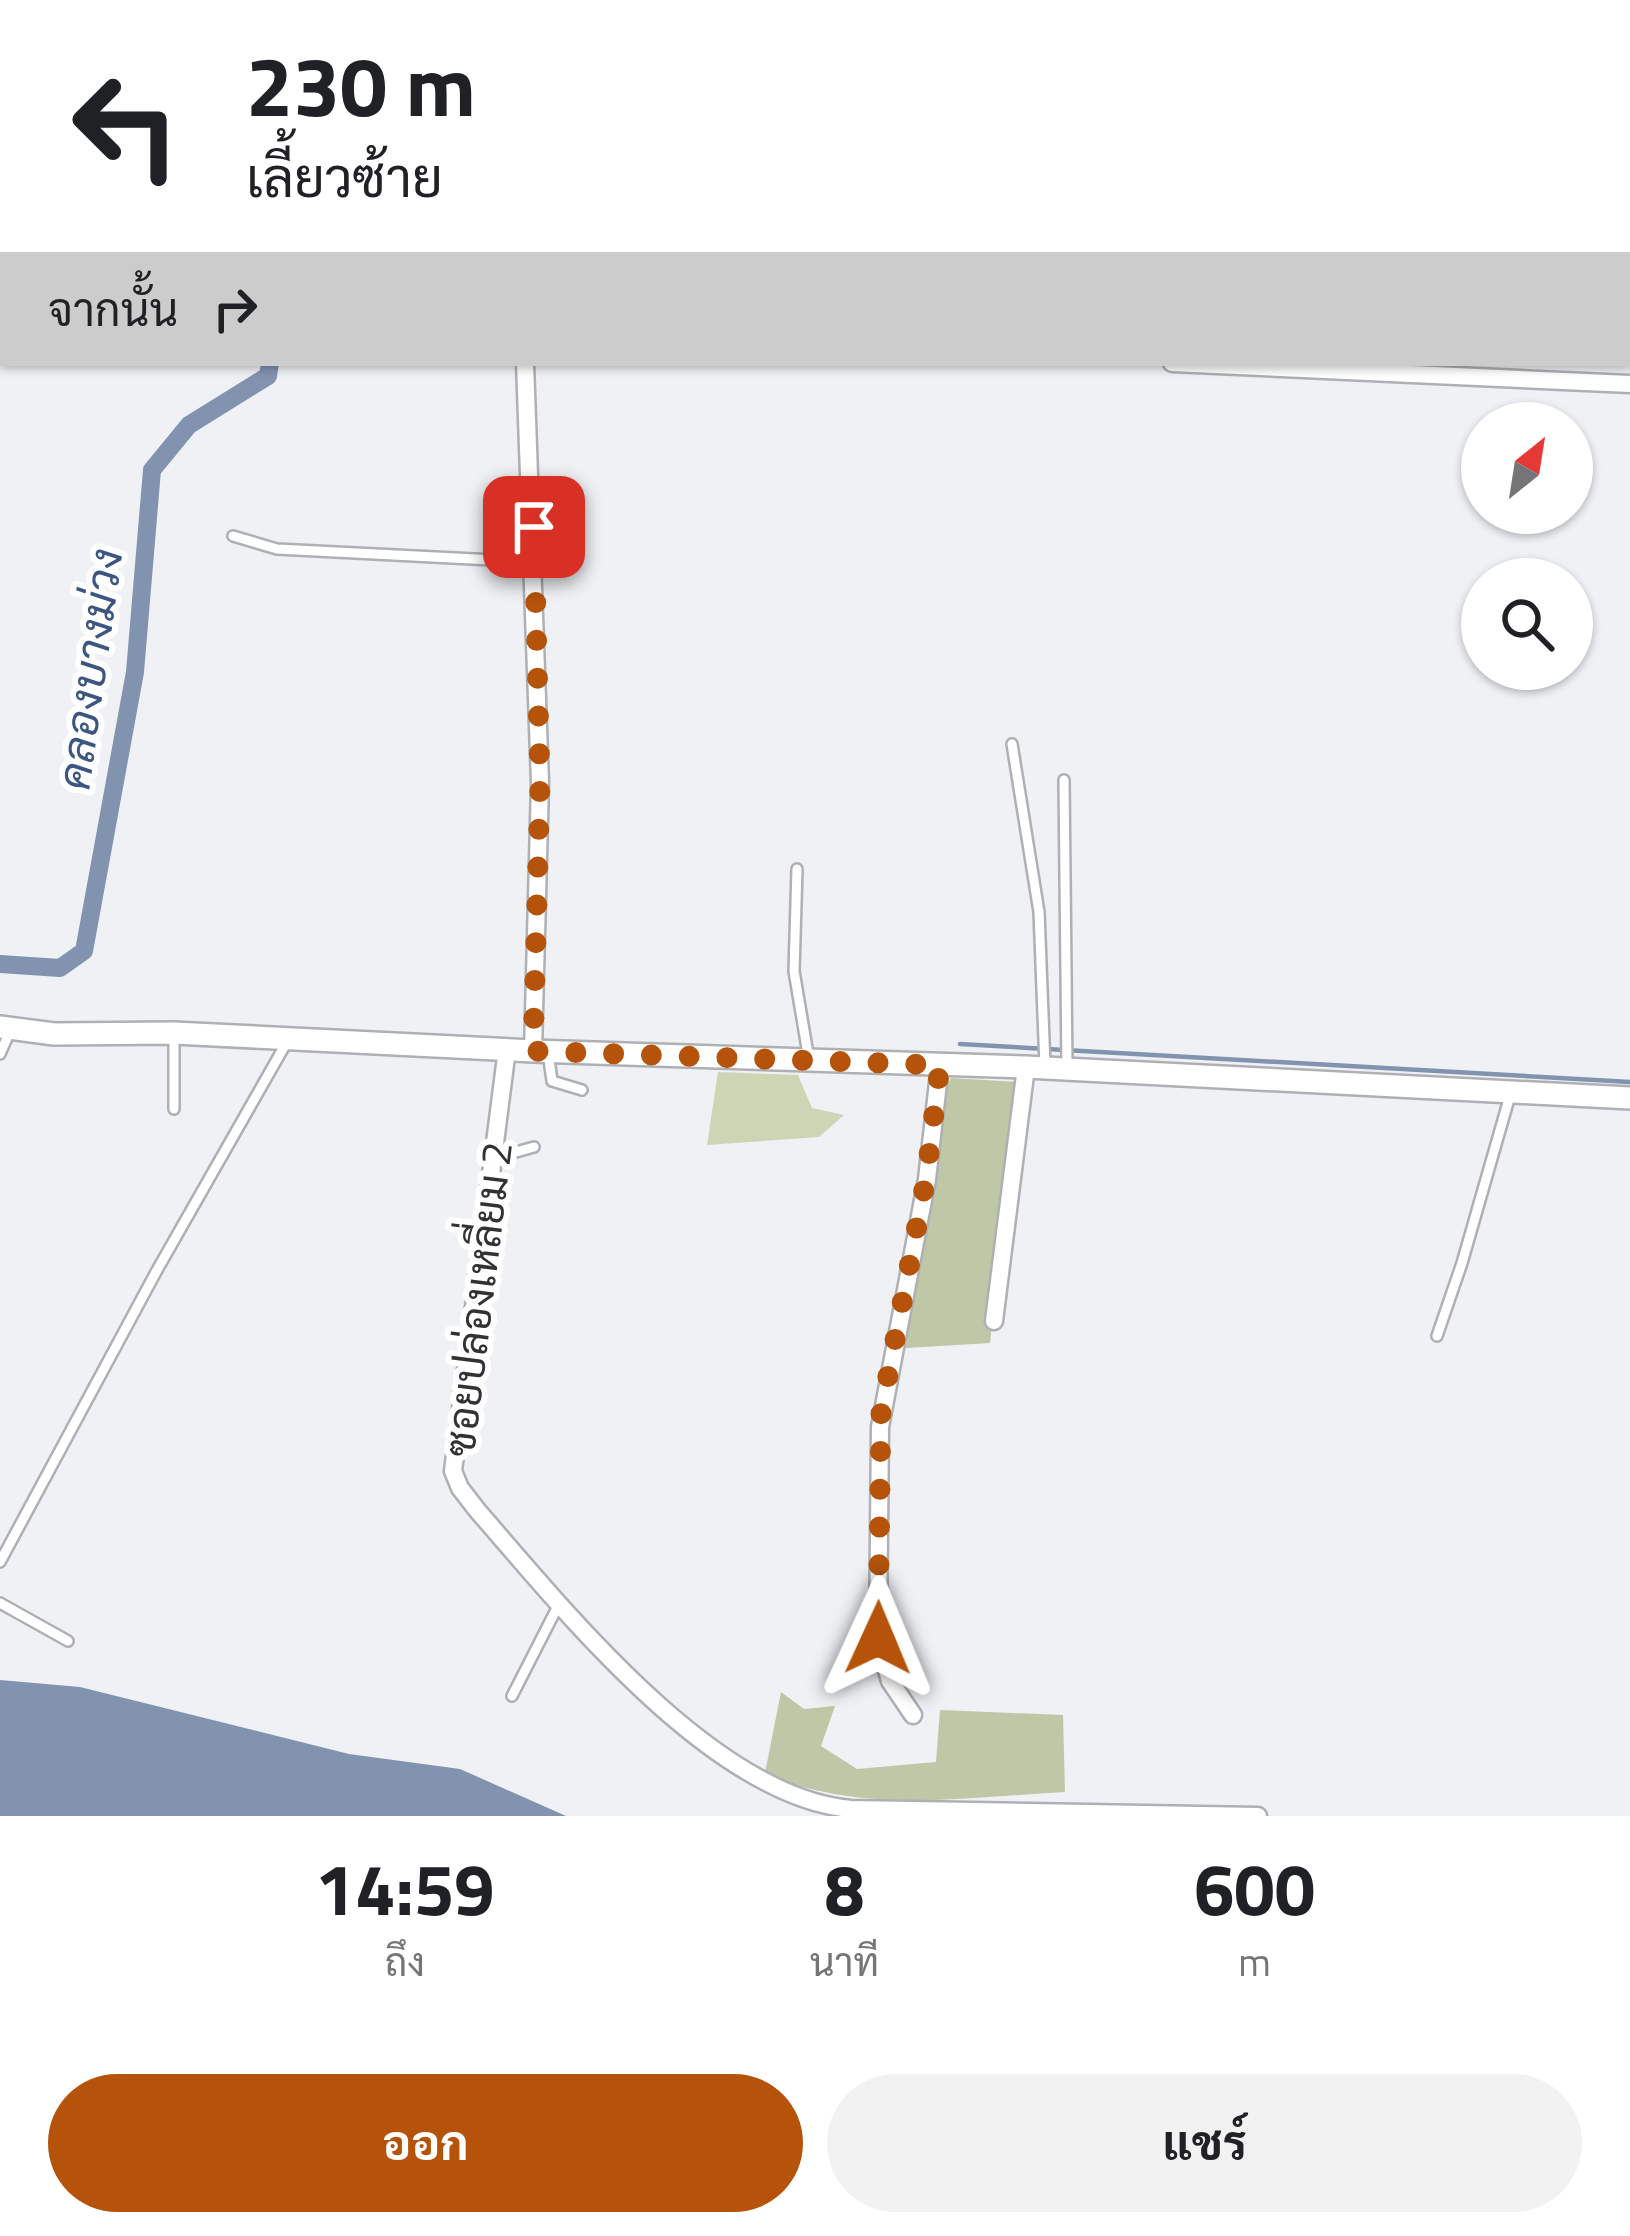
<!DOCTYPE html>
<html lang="th">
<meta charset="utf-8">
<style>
:root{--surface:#fff;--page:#f2f2f2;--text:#202124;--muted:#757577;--accent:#b45309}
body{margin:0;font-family:"Titillium Web",Sarabun,sans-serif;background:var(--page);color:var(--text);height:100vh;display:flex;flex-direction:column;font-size:45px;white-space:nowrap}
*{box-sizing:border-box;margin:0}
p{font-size:39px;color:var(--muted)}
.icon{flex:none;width:66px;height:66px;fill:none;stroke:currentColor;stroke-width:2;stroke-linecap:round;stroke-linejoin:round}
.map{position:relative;height:1816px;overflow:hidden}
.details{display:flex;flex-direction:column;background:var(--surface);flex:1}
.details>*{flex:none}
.top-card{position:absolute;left:0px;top:0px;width:1632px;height:366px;box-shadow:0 3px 9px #0004;background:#fff;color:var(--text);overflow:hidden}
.needle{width:78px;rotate:30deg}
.buttons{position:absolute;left:1461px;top:402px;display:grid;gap:24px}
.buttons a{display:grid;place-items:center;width:132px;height:132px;border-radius:50%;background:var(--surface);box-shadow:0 3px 9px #0004;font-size:60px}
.pin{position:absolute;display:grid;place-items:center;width:102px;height:102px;color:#fff;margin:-51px;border-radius:24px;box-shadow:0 6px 18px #0006}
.me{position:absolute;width:132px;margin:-66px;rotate:1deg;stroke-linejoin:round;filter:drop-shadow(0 0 9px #0008)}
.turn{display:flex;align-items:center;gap:42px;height:252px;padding:0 48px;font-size:54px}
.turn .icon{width:156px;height:156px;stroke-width:2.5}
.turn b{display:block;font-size:84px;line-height:102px}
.then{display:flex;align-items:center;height:114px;padding:0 48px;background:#0003;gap:24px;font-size:45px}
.eta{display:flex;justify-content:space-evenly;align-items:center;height:204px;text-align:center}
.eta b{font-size:72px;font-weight:700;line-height:84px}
.action{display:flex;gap:24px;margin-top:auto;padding:24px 48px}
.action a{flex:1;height:138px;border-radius:72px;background:var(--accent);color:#fff;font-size:48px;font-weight:700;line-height:138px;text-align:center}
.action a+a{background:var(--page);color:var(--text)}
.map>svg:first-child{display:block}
</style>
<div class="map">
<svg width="1630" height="1816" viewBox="0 0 1630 1816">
<rect width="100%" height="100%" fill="#eff1f5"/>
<path fill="#ccd6b5" d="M 718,1072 L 798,1075 L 812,1108 L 844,1115 L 819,1137 L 707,1145 Z"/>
<path fill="#bec7a6" d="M 951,1078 L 1018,1082 L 990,1343 L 906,1348 L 944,1091 Z
M 781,1692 L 804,1709 L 835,1706 L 821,1746 L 857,1769 L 936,1762 L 940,1710 L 1063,1715 L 1065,1792 C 966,1797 858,1815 765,1773 Z"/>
<path fill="#8193af" d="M 0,1680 L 80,1687 L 349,1754 L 460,1769 L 566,1816 L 0,1816 Z"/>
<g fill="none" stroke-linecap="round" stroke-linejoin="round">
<path stroke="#8193af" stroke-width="4.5" d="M 830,3 L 832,0
M 960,1044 L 1630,1082"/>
<path stroke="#8193af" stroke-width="18" d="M 301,3 L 301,0
M 0,964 L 60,968 L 84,951 L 135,672 L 152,470 L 189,425 L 268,376 L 270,363"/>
<defs>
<path id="service" d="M 233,536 L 277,549 L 532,562
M 1012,744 L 1039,912 L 1045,1066
M 1064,780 L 1067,1068
M 797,869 L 794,971 L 809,1060
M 174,1033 L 174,1109
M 548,1052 L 552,1081 L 582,1090
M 0,1054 L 11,1029
M 494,1158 L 534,1147
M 1437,1336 L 1462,1263 L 1511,1092
M 0,1562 L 156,1272 L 288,1040
M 0,1603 L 68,1641
M 512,1696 L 559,1604"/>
<path id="minor" d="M 525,363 L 540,783 L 533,1051
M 1172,363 L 1630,384
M 507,1049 L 453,1471 L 460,1488 L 477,1510 C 564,1610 713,1797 851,1809 L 1258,1816
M 994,1321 L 1026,1067
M 913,1715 L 890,1681 L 878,1638 L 880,1427 L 927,1179 L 940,1065"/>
<path id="tertiary" d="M 0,1027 L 54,1034 L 174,1033 L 533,1051 L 1026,1067 L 1630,1098"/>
</defs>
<use href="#service" stroke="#aeb0b3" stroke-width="14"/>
<use href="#minor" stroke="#aeb0b3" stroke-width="21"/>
<use href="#tertiary" stroke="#aeb0b3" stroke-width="26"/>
<use href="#service" stroke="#fff" stroke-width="9"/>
<use href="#minor" stroke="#fff" stroke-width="16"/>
<use href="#tertiary" stroke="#fff" stroke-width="21"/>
</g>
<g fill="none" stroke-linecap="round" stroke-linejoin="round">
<path stroke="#b45309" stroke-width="21" stroke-dasharray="0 37.8" d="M 534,527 L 540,783 L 533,1051 L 940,1065 L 926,1179 L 881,1412 L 878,1638"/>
</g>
<g text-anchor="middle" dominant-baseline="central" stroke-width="12" stroke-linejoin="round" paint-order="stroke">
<g font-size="42" fill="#323234" stroke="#fefefe">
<text transform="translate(477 1299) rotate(-83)">ซอยปล่องเหลี่ยม 2</text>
</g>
<g font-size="45" font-style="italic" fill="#3b5680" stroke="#fefefe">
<text transform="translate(89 669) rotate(-82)">คลองบางม่วง</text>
</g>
</g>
</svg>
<div class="buttons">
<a><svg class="needle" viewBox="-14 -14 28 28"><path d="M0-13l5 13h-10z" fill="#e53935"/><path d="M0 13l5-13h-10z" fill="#757577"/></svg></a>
<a><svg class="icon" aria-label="search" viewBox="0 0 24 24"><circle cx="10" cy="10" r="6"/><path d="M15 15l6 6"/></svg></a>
</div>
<div class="pin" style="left:534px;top:527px;background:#d93025"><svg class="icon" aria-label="arrive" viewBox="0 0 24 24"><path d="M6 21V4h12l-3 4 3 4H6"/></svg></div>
<svg class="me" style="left:878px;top:1638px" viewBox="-20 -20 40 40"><path d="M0-17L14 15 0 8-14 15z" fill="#b45309" stroke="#fff" stroke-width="4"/></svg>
<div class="top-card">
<div class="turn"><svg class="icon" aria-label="left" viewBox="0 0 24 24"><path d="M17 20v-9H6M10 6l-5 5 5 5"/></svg><div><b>230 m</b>เลี้ยวซ้าย</div></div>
<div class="then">จากนั้น<svg class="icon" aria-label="right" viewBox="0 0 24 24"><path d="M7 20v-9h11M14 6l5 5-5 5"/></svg></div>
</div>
</div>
<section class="details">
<div class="eta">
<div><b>14:59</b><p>ถึง</p></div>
<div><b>8</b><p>นาที</p></div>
<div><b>600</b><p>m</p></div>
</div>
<div class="action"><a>ออก</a><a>แชร์</a></div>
</section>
